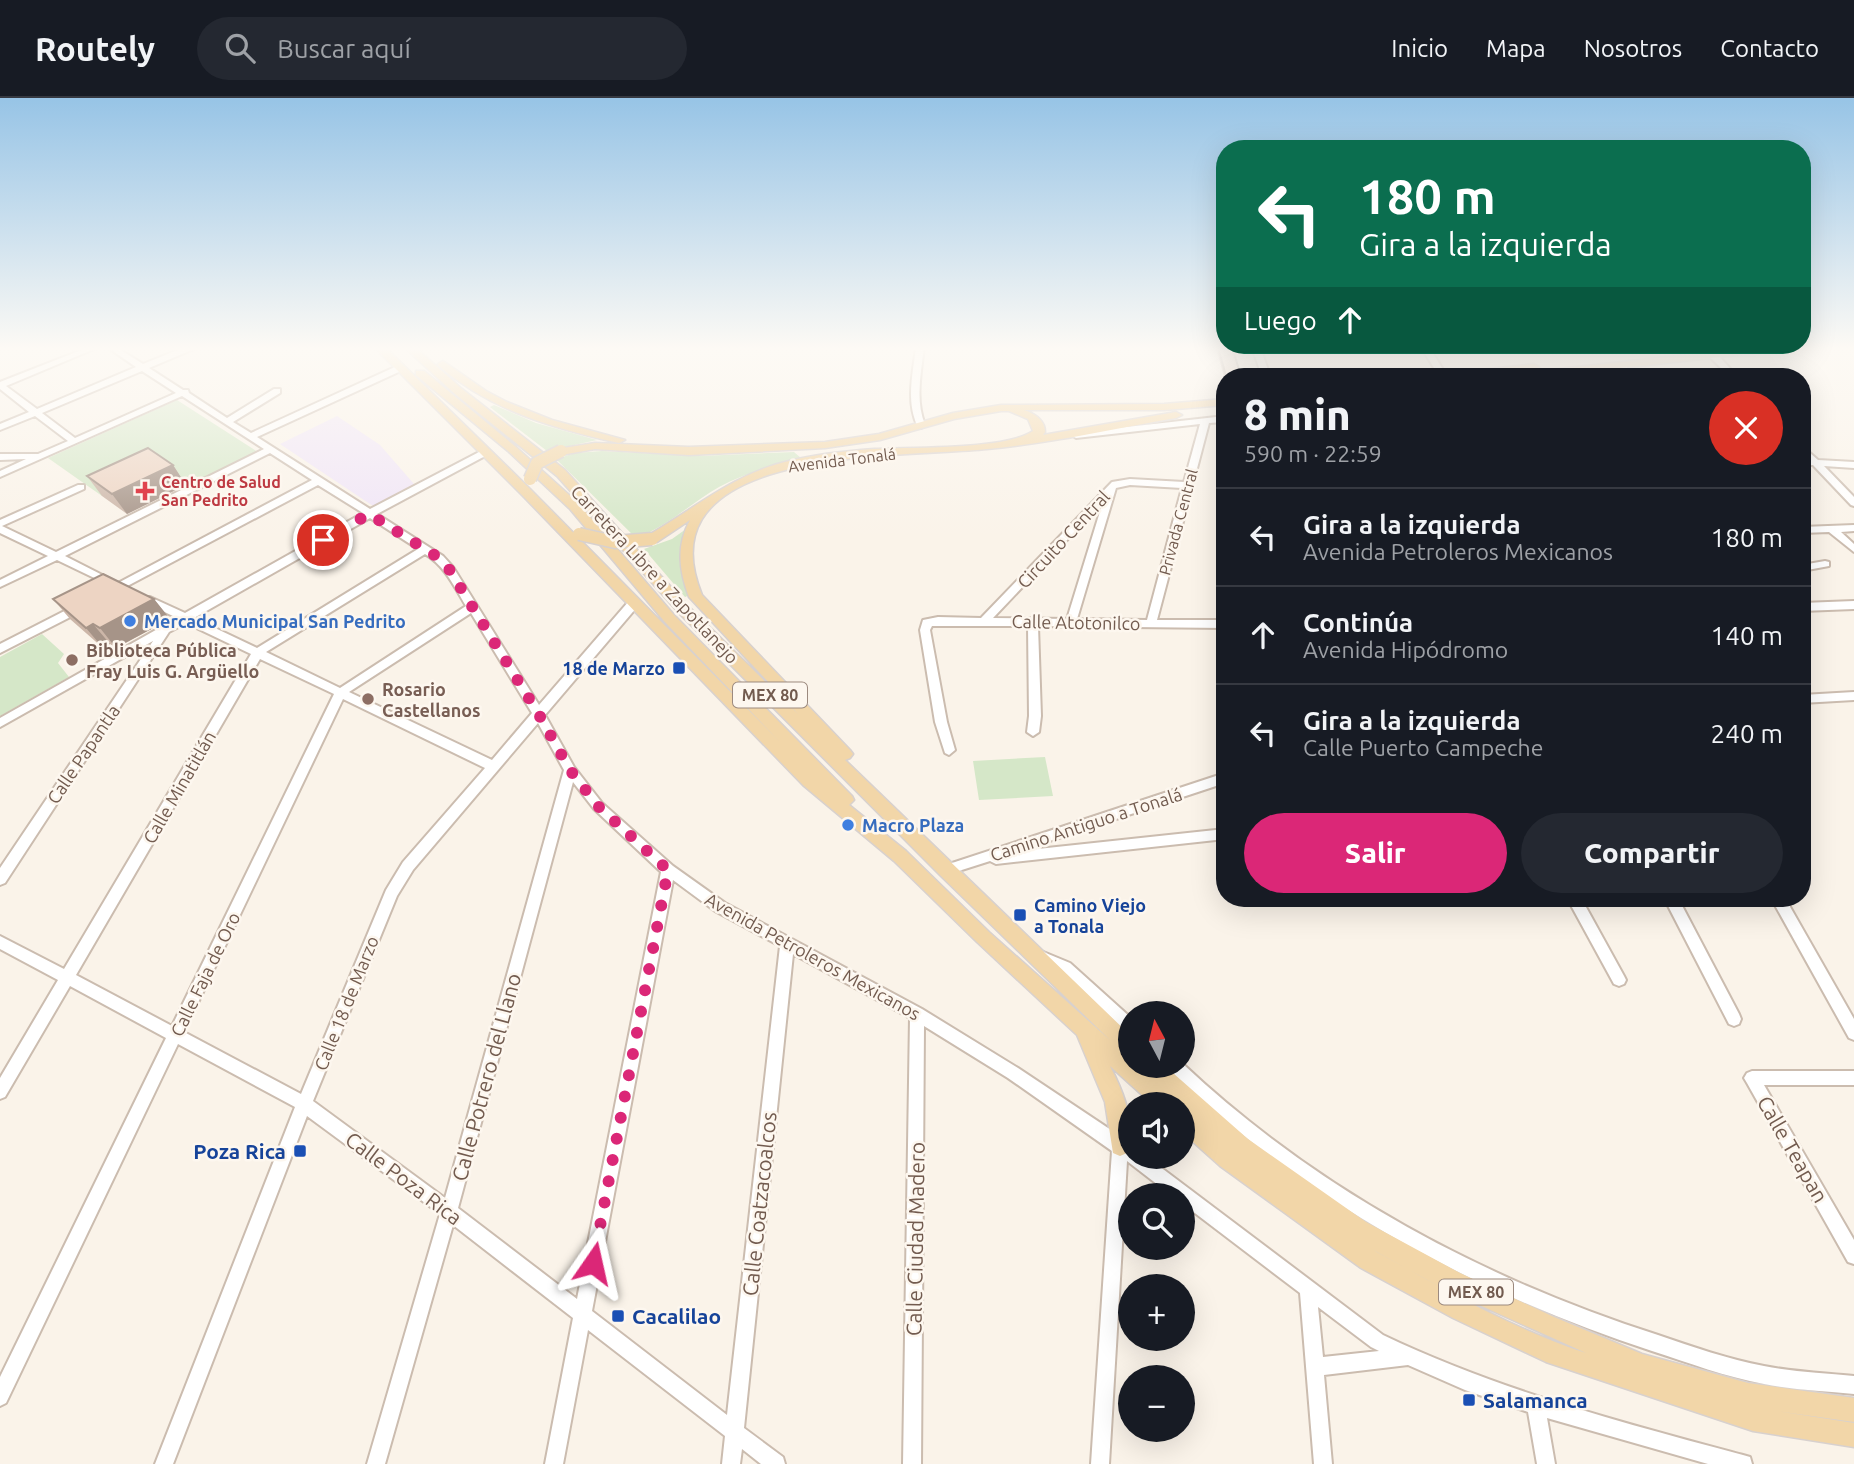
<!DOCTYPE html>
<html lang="es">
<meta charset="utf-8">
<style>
:root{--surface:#171b24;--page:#242831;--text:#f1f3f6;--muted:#9ea1a6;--line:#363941;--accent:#db2777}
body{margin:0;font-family:Ubuntu,sans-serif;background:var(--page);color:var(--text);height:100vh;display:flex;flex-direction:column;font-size:26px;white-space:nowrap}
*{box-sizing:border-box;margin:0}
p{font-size:23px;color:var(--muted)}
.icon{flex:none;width:38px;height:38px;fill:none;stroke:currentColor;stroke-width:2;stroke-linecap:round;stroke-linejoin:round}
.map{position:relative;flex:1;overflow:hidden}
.side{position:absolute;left:1216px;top:270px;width:595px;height:539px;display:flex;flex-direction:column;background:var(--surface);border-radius:28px;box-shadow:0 7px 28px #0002}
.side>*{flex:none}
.hud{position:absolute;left:1216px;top:42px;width:595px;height:214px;border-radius:28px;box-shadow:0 7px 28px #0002;background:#0b6e4f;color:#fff;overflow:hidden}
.needle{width:46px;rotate:353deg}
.fabs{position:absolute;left:1118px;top:903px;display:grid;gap:14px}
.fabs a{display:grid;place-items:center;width:77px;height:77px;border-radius:50%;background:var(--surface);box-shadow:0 7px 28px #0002;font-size:35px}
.pin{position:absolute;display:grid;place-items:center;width:60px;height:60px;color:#fff;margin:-30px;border:4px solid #fff;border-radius:50%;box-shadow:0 2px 7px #0007}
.me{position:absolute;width:77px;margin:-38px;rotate:11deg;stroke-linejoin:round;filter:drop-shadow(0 0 5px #0008)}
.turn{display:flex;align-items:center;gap:24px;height:147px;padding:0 28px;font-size:32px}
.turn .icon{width:91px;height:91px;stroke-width:2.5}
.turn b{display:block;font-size:49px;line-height:60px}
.then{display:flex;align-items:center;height:66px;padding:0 28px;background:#0003;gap:14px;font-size:26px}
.round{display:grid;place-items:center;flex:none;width:74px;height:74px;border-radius:37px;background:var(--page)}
.headline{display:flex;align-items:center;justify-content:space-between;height:119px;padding:0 28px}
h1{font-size:42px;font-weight:800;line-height:52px}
.cta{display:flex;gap:14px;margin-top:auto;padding:14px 28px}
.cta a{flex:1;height:80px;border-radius:42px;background:var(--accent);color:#fff;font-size:28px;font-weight:800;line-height:80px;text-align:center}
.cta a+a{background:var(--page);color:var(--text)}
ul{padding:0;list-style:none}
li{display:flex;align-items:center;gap:21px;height:98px;padding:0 28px;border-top:2px solid var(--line)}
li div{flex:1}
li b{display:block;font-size:26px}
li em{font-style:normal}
header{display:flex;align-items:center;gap:42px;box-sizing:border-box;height:98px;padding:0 35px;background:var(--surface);border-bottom:2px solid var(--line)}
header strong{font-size:33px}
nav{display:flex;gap:38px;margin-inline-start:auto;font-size:24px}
.search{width:490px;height:63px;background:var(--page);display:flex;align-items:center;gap:18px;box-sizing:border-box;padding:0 24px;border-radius:38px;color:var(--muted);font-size:26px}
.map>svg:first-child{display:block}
</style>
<header>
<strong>Routely</strong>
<div class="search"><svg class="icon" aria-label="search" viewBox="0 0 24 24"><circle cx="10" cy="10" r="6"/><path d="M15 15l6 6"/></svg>Buscar aquí</div>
<nav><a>Inicio</a><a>Mapa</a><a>Nosotros</a><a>Contacto</a></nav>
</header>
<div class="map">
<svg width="1854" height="1366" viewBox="0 0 1854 1366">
<rect width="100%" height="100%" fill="#faf3e9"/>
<path fill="#f0e5f7" d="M 337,318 L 380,347 L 414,386 L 373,408 L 280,346 Z"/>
<path fill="#d5e7c8" d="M 177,302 L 258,354 L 189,388 L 161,370 L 102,398 L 48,360 Z
M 494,307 L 536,325 L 597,342 L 547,353 L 490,309 Z
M 602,353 L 700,358 L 794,354 L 801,360 C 773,368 745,375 719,389 C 691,405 667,429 636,440 L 556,361 L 575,355 Z
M 686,431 C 679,456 678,473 690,497 L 685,499 L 644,451 L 672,441 Z
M 42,536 L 64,556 L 58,565 L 69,579 L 0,618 L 0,559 Z
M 1045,659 L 1053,698 L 979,702 L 973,663 Z"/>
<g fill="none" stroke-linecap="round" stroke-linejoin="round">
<defs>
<path id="minor" d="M 89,249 L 99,249 L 6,288 L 37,311 L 136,269 L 107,249 L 116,249 L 143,266 L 185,249 L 195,249 L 194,251 L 149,270 L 183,292 L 188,292 L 189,295 L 227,320 L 274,291 L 280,291 L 280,295 L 233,324 L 251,335 L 397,268 L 403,268 L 403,272 L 257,339 L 370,411 L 481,353 L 487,353 L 487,357 L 377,416 L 443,458 L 453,469 L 539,607 L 629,503 L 637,503 L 638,506 L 637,509 L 545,617 L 574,669 L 602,705 L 673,768 L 725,805 L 922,911 L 1018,970 L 1126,1042 L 1130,1047 L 1130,1059 L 1147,1059 L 1383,1237 C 1498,1292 1620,1324 1743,1357 L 1750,1359 L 1752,1366 L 1708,1366 L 1547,1320 L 1555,1366 L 1537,1366 L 1528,1314 L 1465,1292 L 1408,1267 L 1324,1277 L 1332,1366 L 1314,1366 L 1300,1195 L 1183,1106 L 1183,1097 L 1171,1097 L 1127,1063 L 1109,1366 L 1091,1366 L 1112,1053 L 1008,980 L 924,928 L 921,1366 L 903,1366 L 910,920 L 793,856 L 744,1330 L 783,1359 L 785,1366 L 761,1366 L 742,1351 L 740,1366 L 722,1366 L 725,1338 L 588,1232 L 563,1366 L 545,1366 L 573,1220 L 453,1127 L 385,1366 L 367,1366 L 440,1116 L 307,1018 L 173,1366 L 155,1366 L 295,1009 L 178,946 L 6,1305 L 0,1308 L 0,1279 L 166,940 L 70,888 L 5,999 L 0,1001 L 0,980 L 58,882 L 0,851 L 0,838 L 64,871 L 251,556 L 186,525 L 169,534 L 5,785 L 0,787 L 0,770 L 153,543 L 0,629 L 0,620 L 177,520 L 142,503 L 141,501 L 142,499 L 150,499 L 185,515 L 363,415 L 318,387 L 116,494 L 108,494 L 107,492 L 111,488 L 57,462 L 0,489 L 0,482 L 48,458 L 0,435 L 0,422 L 78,387 L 84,387 L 84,391 L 2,428 L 56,454 L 264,351 L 182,298 L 0,379 L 0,373 L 26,361 L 0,362 L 0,356 L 38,356 L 68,343 L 35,318 L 0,332 L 0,326 L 29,314 L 0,291 L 0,284 ZM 142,273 L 176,295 L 75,340 L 42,315 ZM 270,355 L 312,382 L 118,485 L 65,458 ZM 370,420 L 418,451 L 257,550 L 194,520 ZM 425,456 C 445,468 454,488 466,508 L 340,590 L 266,554 ZM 471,515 L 532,615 L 492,662 L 349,594 ZM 260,561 L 334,596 L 172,928 L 76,877 ZM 343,601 L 485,670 L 403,764 L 386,792 L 301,996 L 184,934 ZM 538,625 L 564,672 L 445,1100 L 313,1003 L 397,798 L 413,772 ZM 573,684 L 594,711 L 661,774 L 577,1201 L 458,1110 ZM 673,782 L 715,813 L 780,848 L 727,1317 L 592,1213 ZM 1318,1209 L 1371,1249 L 1379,1253 L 1323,1259 Z
M 916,249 L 924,249 C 921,275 915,302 925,327 L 921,330 L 917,327 C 906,302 913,275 916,249 Z
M 1252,249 L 1260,249 L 1270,278 L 1262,278 Z
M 1421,249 L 1429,249 L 1447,278 L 1439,278 Z
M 1710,255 L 1716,255 L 1737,278 L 1729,278 L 1710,259 Z
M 1618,266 L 1624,266 L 1634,278 L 1626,278 L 1617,268 Z
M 1225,318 L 1225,324 L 1209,325 L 1157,522 L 1225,522 L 1225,530 L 1038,528 L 1041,618 L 1039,634 L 1033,638 L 1027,634 L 1029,618 L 1028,528 L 932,528 L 930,532 L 947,624 L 955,652 L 949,657 L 945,655 L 935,624 L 920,532 L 923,522 L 938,519 L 981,520 L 1112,384 L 1130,381 L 1184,384 L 1200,326 L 1076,340 L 1072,337 L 1073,335 ZM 1130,387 L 1182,390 L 1147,522 L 1077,521 L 1116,390 ZM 1103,404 L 1067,521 L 993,520 Z
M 1802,348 L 1818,362 L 1854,364 L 1854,370 L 1824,368 L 1854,399 L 1854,408 L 1851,407 L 1813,367 L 1802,367 L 1802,361 L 1807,362 L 1802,357 Z
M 1854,427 L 1854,433 L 1841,434 L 1854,446 L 1854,454 L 1829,434 L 1802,435 L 1802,429 Z
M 1825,463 L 1829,464 L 1829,468 L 1802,473 L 1802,467 Z
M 1854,503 L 1854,511 L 1802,513 L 1802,505 Z
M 80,505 L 85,509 L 84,512 L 0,555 L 0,546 Z
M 1854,594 L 1854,602 L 1802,605 L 1802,597 Z
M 1225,675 L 1225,685 L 1019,753 L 1225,731 L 1225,741 L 996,766 L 990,763 L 946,777 L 941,776 L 939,772 L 941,768 L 946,767 Z
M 1567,800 L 1581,800 L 1624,878 L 1626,882 L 1624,886 L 1619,888 L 1614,886 Z
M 1664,800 L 1678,800 L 1739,916 L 1741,921 L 1739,926 L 1734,928 L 1729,926 Z
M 1771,800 L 1785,800 L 1854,921 L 1854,942 L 1849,940 Z
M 1041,853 L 1070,865 L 1130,919 L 1130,935 L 1125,933 L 1060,873 L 1036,863 L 1034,859 L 1036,855 Z
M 1183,966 C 1317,1092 1483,1181 1658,1237 C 1693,1249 1728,1261 1764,1268 C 1794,1274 1824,1275 1854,1278 L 1854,1296 C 1824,1293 1794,1292 1764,1286 C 1726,1279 1689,1265 1652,1253 C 1474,1195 1305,1103 1170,973 L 1168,968 L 1183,968 Z
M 1752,973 L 1854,973 L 1854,987 L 1764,987 L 1854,1142 L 1854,1166 L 1848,1164 L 1747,985 L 1744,980 L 1747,975 Z"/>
<path id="major" d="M 374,249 L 385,249 L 531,392 L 780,644 L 664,523 L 570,411 L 508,353 L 416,277 L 416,273 L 424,273 L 516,349 L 578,405 L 674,517 L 852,698 L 854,702 L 849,707 L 906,753 L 989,834 L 1111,943 L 940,777 L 679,515 L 557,378 L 454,295 L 404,249 L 415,249 L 462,291 L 565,372 L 689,509 L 798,616 L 689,499 C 679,472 676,448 690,422 L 657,444 L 647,444 L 647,438 C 694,411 735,375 789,363 C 817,356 846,353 874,351 C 911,349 1006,352 1033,333 L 1028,321 L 1009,313 L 1001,313 L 954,321 L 880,342 L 825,350 L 689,357 L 595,351 L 561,357 L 557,355 L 557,351 L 595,345 L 689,349 L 825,344 L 879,336 L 953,315 L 1001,307 L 1164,306 L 1225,301 L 1225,307 L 1164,312 L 1024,312 C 1035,316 1045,322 1045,334 L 1043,337 L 1176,314 L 1182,317 L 1176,320 C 1113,331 1051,345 987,351 C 905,360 640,346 702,497 L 850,652 L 853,656 L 850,660 L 845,662 L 1130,937 L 1130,958 L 1125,956 L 1130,961 L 1130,968 L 1138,968 L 1143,972 L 1141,968 L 1165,968 L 1248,1041 L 1366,1124 L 1460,1175 L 1554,1219 L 1642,1256 L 1748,1285 L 1854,1300 L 1854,1324 L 1763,1311 L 1854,1325 L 1854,1349 L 1753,1333 L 1546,1264 L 1453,1220 L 1361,1170 L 1220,1068 L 1183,1035 L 1183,1012 L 1189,1015 L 1183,1006 L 1174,1001 L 1176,1006 L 1152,1006 L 1110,968 C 1122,991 1138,1029 1127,1055 L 1120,1058 L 1113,1055 L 1105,1004 L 1077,937 L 977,844 L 894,763 L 803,687 L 523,398 ZM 1373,1152 L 1444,1191 L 1586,1255 C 1512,1231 1444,1191 1377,1154 Z
M 1758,249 L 1788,249 L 1783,252 L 1549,278 L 1517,278 L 1522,275 Z
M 443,263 L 486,293 L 507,304 L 552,322 L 625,342 L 619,345 C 553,330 492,313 439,268 L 438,266 Z
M 1534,266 L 1539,269 L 1538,271 L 1480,278 L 1449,278 L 1454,275 Z"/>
</defs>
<use href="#minor" stroke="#cbbcaf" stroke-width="4"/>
<use href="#major" stroke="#d8d1ce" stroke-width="3"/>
<use href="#minor" fill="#fff" fill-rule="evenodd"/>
<use href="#major" fill="#f2d6a8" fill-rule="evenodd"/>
<defs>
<path id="major-bridge" d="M 530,381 L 537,365 L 561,353
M 579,436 L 615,444 L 652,441"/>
</defs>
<use href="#major-bridge" stroke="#d8d1ce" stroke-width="15" stroke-linecap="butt"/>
<use href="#major-bridge" stroke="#f2d6a8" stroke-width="12"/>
</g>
<path fill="#ccb6a8" d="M 1216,249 L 1232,249 L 1241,278 L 1225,278 L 1225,283 Z
M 173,367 L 186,387 L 127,416 L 102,398 L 87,378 Z
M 53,501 L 154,501 L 170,521 L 116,550 L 110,546 L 103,550 L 70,521 Z"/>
<path fill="#a69488" d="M 173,367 L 186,387 L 127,416 L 112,396 Z
M 154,501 L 170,521 L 116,550 L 100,530 Z
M 93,526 L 110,546 L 103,550 L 86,530 Z"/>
<path fill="#edd4c3" stroke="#a69488" stroke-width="2" d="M 1218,249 L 1232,249 L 1241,278 L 1226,278 Z
M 148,350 L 173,367 L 112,396 L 87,378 Z
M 103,476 L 154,501 L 100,530 L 93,526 L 86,530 L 53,501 Z"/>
<linearGradient id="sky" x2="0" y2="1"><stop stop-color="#97c4e6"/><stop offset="0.57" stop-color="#fdfaf5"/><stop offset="1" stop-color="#fdfaf5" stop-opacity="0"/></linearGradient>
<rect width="1854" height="440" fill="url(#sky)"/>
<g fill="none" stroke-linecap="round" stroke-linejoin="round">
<path stroke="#db2777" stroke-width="12" stroke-dasharray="0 21.6" d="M 323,442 L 369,416 L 439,460 L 449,471 L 538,615 L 570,672 L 598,708 L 668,772 L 593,1165"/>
</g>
<path fill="#e0444e" stroke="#fdf7ef" stroke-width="2.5" d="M141.5 382.5h7v7h7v7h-7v7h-7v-7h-7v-7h7z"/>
<g fill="#3f7fe0" stroke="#fdf7ef" stroke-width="2.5">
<circle cx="130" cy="523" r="7"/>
<circle cx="848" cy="727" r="7"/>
</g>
<g fill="#8d6e63" stroke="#fdf7ef" stroke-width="2.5">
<circle cx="72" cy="562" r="7"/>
<circle cx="368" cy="601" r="7"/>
</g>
<g fill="#1a4fb4" stroke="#fdf7ef" stroke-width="2.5">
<rect x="672" y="563" width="14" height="14" rx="3.5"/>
<rect x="1013" y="810" width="14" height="14" rx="3.5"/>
<rect x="293" y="1046" width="14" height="14" rx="3.5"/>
<rect x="611" y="1211" width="14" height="14" rx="3.5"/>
<rect x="1462" y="1295" width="14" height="14" rx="3.5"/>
</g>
<g text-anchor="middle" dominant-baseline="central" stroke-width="5" stroke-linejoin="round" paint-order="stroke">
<g font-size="16" fill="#725b4f" stroke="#fdf7ef">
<text transform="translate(842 362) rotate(-7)">Avenida Tonalá</text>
<text transform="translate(1178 424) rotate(-75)">Privada Central</text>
</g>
<g font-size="16" font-weight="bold" fill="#be3a42" stroke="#fdf7ef" text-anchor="start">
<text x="161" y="384">Centro de Salud<tspan x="161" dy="18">San Pedrito</tspan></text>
</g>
<g fill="#fdf7ef" stroke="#9c8a7f" stroke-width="2">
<rect x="733" y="584.5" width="74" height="25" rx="5"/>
<rect x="1439" y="1181.5" width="74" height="25" rx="5"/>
</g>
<g font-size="16" font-weight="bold" fill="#725b4f">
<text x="770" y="597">MEX 80</text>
<text x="1476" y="1194">MEX 80</text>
</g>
<g font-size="18" fill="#725b4f" stroke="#fdf7ef">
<text transform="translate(1063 441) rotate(-47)">Circuito Central</text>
<text transform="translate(655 476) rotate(47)">Carretera Libre a Zapotlanejo</text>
<text transform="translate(1076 524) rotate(1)">Calle Atotonilco</text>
<text transform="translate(83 656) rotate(-56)">Calle Papantla</text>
<text transform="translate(179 689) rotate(-60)">Calle Minatitlán</text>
<text transform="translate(1086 726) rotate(-18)">Camino Antiguo a Tonalá</text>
<text transform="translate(813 858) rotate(29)">Avenida Petroleros Mexicanos</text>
<text transform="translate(205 876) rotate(-64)">Calle Faja de Oro</text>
<text transform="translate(346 905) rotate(-68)">Calle 18 de Marzo</text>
</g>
<g font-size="18" font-weight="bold" fill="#366cbe" stroke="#fdf7ef" text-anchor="start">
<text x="144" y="523">Mercado Municipal San Pedrito</text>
<text x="862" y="727">Macro Plaza</text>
</g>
<g font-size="18" font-weight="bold" fill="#785e54" stroke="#fdf7ef" text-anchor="start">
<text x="86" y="552">Biblioteca Pública<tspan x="86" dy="21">Fray Luis G. Argüello</tspan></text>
<text x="382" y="591">Rosario<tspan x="382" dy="21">Castellanos</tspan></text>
</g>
<g font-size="18" font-weight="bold" fill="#164399" stroke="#fdf7ef" text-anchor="end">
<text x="665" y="570">18 de Marzo</text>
<text x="1034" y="807" text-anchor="start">Camino Viejo<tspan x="1034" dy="21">a Tonala</tspan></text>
</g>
<g font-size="21" fill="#725b4f" stroke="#fdf7ef">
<text transform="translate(486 979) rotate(-75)">Calle Potrero del Llano</text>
<text transform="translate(1793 1051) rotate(60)">Calle Teapan</text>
<text transform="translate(404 1080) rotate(37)">Calle Poza Rica</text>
<text transform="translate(759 1106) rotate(-84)">Calle Coatzacoalcos</text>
<text transform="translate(915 1141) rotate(-89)">Calle Ciudad Madero</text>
</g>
<g font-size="21" font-weight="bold" fill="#164399" stroke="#fdf7ef" text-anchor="start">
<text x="286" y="1053" text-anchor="end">Poza Rica</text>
<text x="632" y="1218">Cacalilao</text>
<text x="1483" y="1302">Salamanca</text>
</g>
</g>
</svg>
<div class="fabs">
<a><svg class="needle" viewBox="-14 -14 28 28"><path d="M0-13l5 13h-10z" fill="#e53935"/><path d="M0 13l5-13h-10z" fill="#9ea1a6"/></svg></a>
<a><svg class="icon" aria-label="sound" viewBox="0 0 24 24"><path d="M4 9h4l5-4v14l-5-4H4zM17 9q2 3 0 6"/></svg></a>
<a><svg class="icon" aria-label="search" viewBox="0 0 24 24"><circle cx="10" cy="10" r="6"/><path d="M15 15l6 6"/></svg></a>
<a>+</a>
<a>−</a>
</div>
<div class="pin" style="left:323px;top:442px;background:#d93025"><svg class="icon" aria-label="arrive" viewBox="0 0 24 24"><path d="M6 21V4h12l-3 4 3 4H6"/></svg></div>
<svg class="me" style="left:593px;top:1165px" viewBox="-20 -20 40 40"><path d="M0-17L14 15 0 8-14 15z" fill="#db2777" stroke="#fff" stroke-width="4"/></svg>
<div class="hud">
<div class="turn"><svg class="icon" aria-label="left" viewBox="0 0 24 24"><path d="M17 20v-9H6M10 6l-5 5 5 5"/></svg><div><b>180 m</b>Gira a la izquierda</div></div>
<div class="then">Luego<svg class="icon" aria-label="ahead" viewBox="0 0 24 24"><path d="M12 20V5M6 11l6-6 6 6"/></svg></div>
</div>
<section class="side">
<div class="headline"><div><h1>8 min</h1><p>590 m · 22:59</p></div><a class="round" style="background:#d93025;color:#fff"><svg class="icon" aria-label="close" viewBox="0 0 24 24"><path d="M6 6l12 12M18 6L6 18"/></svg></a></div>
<ul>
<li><svg class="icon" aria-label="left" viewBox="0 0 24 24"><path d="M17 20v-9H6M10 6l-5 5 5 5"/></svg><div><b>Gira a la izquierda</b><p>Avenida Petroleros Mexicanos</p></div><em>180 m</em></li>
<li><svg class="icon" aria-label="ahead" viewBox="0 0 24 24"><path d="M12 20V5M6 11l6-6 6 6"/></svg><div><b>Continúa</b><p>Avenida Hipódromo</p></div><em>140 m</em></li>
<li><svg class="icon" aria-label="left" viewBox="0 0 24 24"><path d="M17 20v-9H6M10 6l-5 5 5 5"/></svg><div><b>Gira a la izquierda</b><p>Calle Puerto Campeche</p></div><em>240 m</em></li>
</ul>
<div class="cta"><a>Salir</a><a>Compartir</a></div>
</section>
</div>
